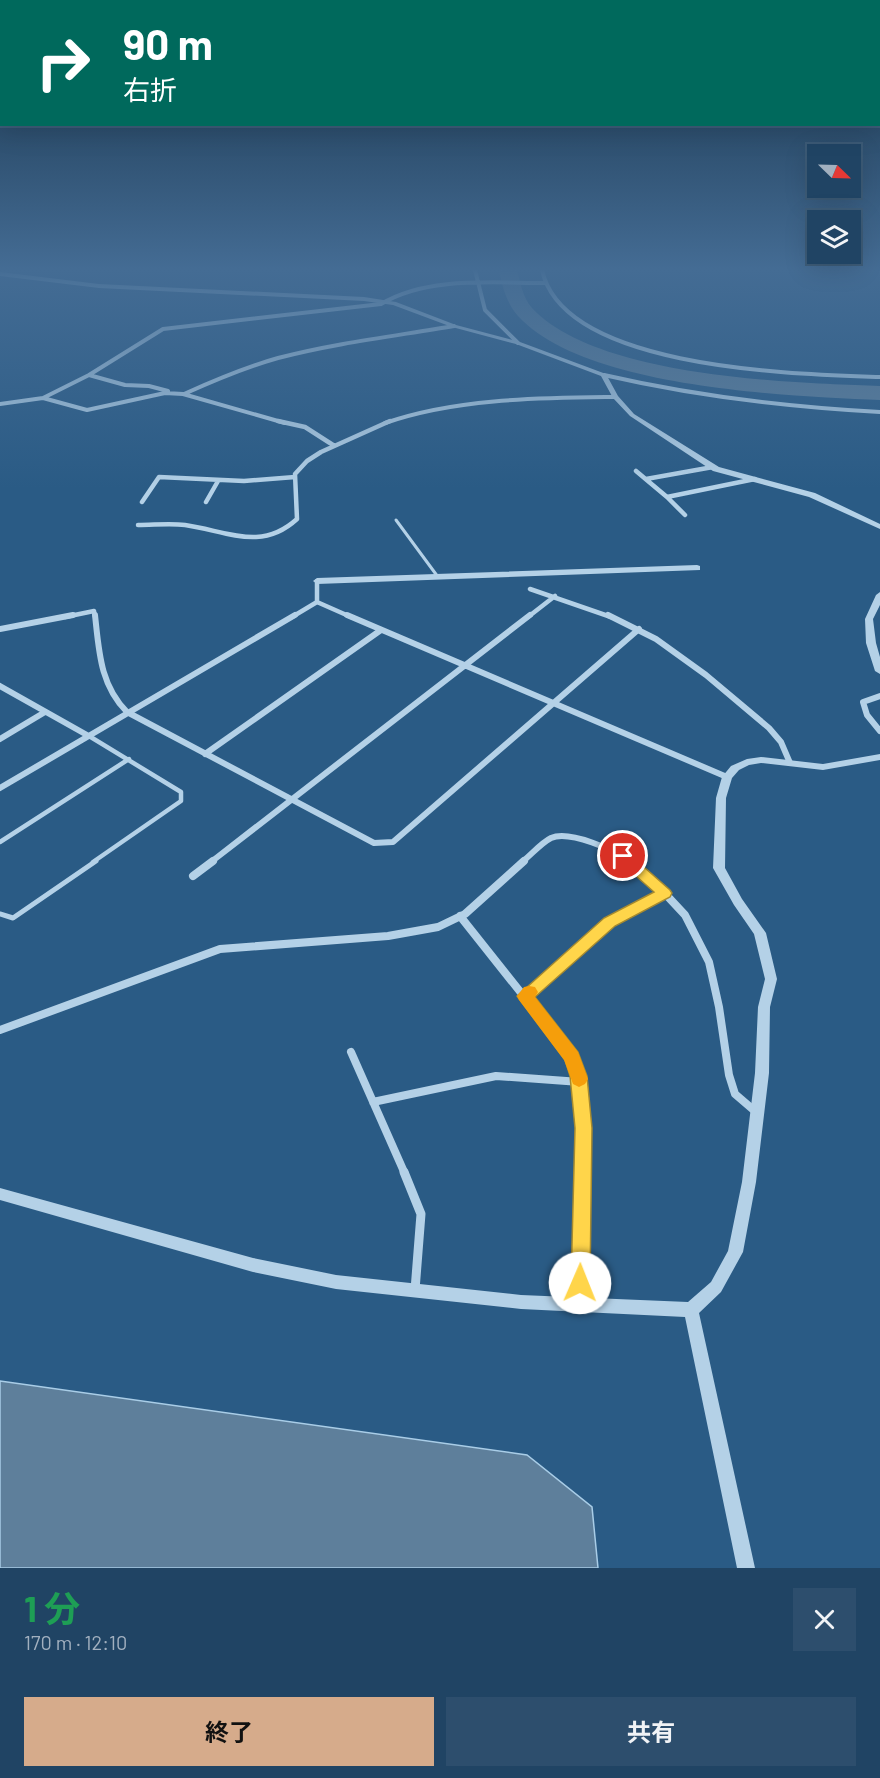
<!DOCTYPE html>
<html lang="ja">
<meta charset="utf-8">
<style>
:root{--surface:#204464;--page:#2d4e6d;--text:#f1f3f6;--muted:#a2b0bf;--line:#3d5c78;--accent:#d6ab8b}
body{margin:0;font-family:Barlow,"Noto Sans JP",sans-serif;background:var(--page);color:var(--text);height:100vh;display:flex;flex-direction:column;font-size:22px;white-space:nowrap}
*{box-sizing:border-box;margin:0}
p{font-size:20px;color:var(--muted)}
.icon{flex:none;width:33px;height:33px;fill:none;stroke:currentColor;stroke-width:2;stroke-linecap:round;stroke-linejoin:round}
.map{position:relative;height:1568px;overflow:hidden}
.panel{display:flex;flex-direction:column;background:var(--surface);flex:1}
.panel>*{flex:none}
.banner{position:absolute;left:0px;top:0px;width:880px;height:126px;box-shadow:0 6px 24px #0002,0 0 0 2px var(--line);background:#00695c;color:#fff;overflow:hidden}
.needle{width:39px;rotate:113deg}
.tools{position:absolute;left:807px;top:144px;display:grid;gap:12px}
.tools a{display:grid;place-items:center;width:54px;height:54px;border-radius:0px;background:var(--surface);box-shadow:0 6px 24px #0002,0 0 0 2px var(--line);font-size:30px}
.pin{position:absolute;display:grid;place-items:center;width:51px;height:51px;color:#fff;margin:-26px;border:3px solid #fff;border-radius:50%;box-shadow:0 2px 6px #0007}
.me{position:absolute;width:66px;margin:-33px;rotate:1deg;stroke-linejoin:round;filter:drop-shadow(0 0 4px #0008)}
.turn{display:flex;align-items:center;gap:21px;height:126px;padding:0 24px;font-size:27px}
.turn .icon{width:78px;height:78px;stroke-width:2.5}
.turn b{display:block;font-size:42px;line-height:51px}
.round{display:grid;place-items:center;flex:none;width:63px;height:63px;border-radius:0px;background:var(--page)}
.headline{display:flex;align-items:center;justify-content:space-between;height:102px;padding:0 24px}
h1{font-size:36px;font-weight:700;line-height:45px;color:#1e9e55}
.primary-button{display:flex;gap:12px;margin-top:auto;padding:12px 24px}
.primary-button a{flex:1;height:69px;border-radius:0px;background:var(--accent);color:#111;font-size:24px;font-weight:700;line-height:69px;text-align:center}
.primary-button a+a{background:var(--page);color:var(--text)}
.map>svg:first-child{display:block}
</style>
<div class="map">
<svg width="880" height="1568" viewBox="0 0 880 1568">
<rect width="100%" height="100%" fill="#2a5b85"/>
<path fill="#5e7f9b" stroke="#a9cde7" stroke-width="1.5" d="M 0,1381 L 527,1455 L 592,1507 L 598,1568 L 0,1568 Z"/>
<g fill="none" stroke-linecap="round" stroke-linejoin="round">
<path fill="#5e7f9b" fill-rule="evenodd" d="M 499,270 L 517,270 C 520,282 523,298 532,308 C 596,377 790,383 880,386 L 880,400 C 786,396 584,388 518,316 C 507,304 502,286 499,270 Z"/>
<path stroke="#b4d1e7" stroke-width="3" d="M 396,520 L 438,577"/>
<path stroke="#b4d1e7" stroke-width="4.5" d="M 89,736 L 181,792 L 181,801 L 93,862
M 0,842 L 129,759"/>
<path stroke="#b4d1e7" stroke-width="5" d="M 0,914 L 13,918 L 96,861"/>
<path stroke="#b4d1e7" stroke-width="4" d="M 475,270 L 485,310 L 518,343
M 542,270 C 564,370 798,374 880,377
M 89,375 L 125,385 L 149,386 L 168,391
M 604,375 C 695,396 787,407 880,412
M 184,394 C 215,380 246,367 278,358 C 336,343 395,336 454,326
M 43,398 L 87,410 L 165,393 L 183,394 L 285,423
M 0,404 L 43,398 L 89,375 L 163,329 L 381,304 C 427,276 493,283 545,283
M 385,423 C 457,398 540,398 615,397"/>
<path stroke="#b4d1e7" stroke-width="4.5" d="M 278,421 L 305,427 L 333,445
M 636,471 L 667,497 L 755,479
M 646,479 L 713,467
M 667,497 L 685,515
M 142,502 L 159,477 L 244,481 L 295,477
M 206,502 L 218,481
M 138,525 C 154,525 170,523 185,525 C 227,531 261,552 297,519 L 295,474 L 307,461 L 321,452 L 390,421
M 317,581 L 317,602
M 530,589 L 611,617
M 317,602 L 351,617
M 65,617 L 94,611 L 95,617
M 292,617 L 317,602
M 528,617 L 555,596"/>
<path stroke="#b4d1e7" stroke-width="6" d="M 95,615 C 99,651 100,685 127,712 L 374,843 L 393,842 L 639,629
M 347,615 L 727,777
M 608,615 L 656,639 L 706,675 L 769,728 L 781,742 L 790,763
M 0,629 L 73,615
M 0,686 L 87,735
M 880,696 L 863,702 L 867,715 L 880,731
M 0,739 L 45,712
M 205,754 L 381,630
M 0,788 L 295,615
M 211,862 L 530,615
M 522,862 C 531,855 541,843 551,838 C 569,830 616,850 630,862"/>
<path stroke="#b4d1e7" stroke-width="8" d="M 628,861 L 657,885 L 685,915 L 709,962 L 719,1007 L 729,1075 L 735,1094 L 756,1112
M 193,876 L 213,861
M 460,916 L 572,1057 L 582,1096 L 582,1174
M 525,996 L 610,922 L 665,893
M 0,1030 L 220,949 L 388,936 L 438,927 L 465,914 L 524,861
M 351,1052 L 405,1174
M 373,1102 L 496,1076 L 580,1082"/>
<path stroke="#b4d1e7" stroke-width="9" d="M 404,1172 L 421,1214 L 415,1290
M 580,1305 L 582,1172"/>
<path fill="#b4d1e7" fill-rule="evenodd" d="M 0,272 L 99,284 L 364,297 L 396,302 L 456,325 L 520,342 L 606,374 L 618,396 L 634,414 L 719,467 L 815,493 L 880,524 L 880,529 L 809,497 L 713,471 L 630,416 L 613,398 L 601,376 L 516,344 L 452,327 L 393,305 L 364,301 L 99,288 L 0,276 Z
M 697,565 L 700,566 L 700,570 L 317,584 L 313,581 L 317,578 Z
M 880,592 L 880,605 L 873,619 L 876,643 L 880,657 L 880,674 L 875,671 L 866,643 L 865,619 L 876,595 Z
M 880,754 L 880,760 L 823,770 L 761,763 L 749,765 L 739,770 L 732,778 L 726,798 L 725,868 L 742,899 L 766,933 L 777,979 L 770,1007 L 769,1073 L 756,1182 L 743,1252 L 721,1292 L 699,1313 L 755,1568 L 737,1568 L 685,1317 L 521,1309 L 336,1289 L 253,1272 L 0,1200 L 0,1188 L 253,1258 L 336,1275 L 521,1295 L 688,1302 L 711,1282 L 728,1251 L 742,1182 L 755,1073 L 758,1007 L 765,979 L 754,934 L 734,905 L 713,868 L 716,798 L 722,777 L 731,766 L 747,759 L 761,757 L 823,764 Z"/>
</g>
<linearGradient id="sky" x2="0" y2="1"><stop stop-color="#173249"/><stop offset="0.55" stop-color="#446c94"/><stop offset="1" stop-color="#446c94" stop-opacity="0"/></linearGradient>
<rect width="880" height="489" fill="url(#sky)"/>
<path fill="#ffd54a" stroke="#a68a30" stroke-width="1.5" d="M 623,851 L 628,853 L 670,890 L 672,893 L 670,897 L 615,926 L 535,997 L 578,1052 L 587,1076 L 592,1128 L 590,1283 L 588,1290 L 580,1292 L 573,1290 L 571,1283 L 575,1128 L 570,1076 L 565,1060 L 517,996 L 604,918 L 654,892 L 618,860 L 616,856 Z"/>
<path fill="#f59e0b" d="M 529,986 L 535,987 L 538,992 L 535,997 L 578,1052 L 588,1079 L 585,1084 L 579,1087 L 573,1084 L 564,1060 L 519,1000 L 517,996 L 524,987 Z"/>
</svg>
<div class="tools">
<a><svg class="needle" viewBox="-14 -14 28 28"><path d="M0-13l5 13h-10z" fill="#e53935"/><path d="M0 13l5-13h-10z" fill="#a2b0bf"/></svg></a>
<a><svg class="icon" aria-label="layers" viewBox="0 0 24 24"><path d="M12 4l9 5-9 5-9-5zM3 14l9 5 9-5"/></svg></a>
</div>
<div class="pin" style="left:623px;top:856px;background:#d93025"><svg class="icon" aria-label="arrive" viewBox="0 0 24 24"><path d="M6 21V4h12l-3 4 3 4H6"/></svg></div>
<svg class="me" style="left:580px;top:1283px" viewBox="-20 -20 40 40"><circle r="19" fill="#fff"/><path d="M0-13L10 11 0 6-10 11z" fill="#ffd54a"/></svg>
<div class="banner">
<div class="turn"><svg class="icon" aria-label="right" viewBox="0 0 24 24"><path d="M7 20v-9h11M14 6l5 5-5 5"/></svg><div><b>90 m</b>右折</div></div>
</div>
</div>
<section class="panel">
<div class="headline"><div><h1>1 分</h1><p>170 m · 12:10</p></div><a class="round"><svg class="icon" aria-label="close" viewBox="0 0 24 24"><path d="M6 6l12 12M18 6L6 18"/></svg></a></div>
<div class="primary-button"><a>終了</a><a>共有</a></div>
</section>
